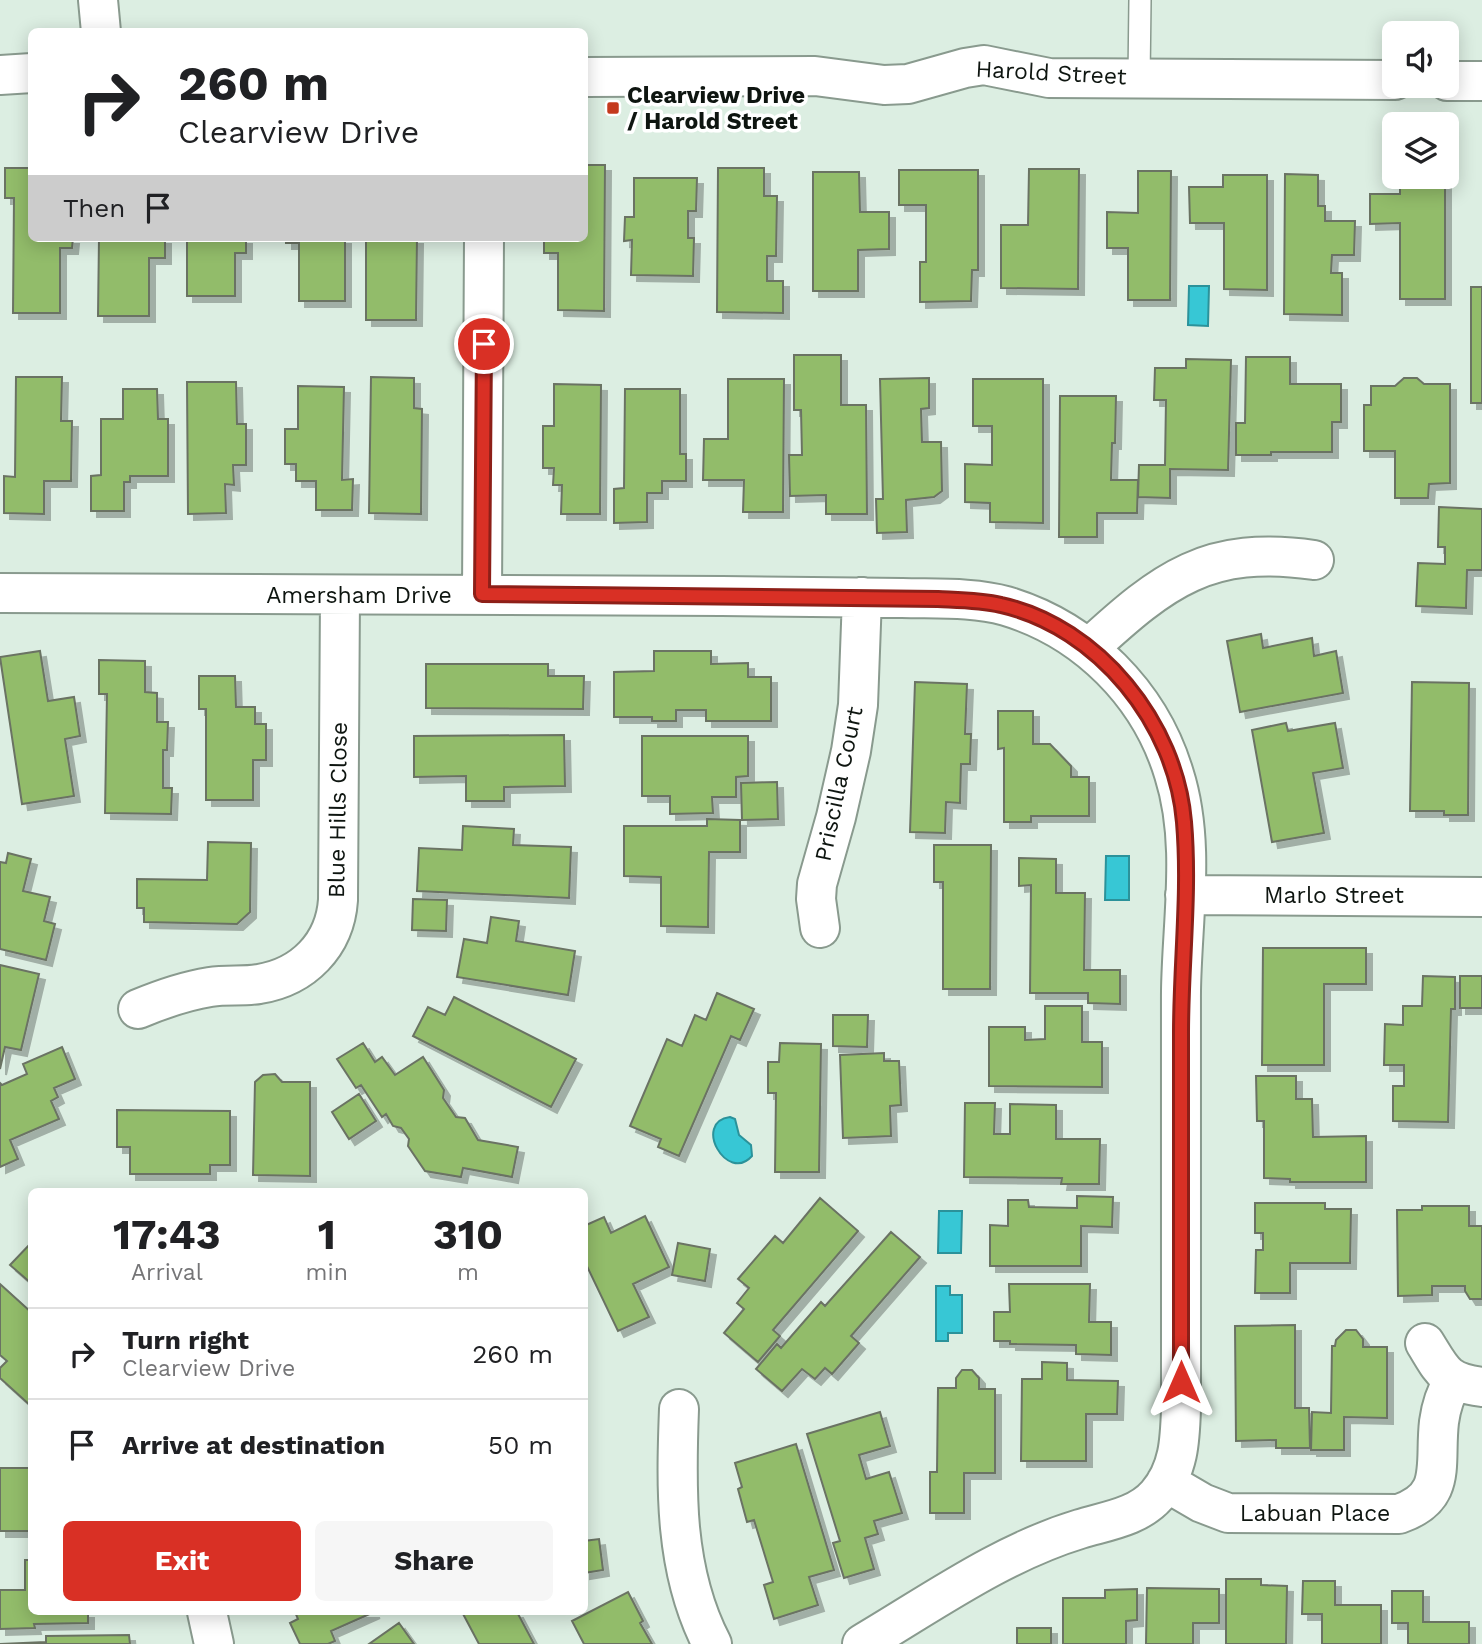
<!DOCTYPE html>
<style>
:root{--surface:#fff;--page:#f6f6f6;--text:#202124;--muted:#757577;--line:#e0e0e0;--accent:#d93025}
body{margin:0;font-family:"Work Sans",sans-serif;background:var(--page);color:var(--text);height:100vh;display:flex;flex-direction:column;font-size:26px;white-space:nowrap}
*{box-sizing:border-box;margin:0}
p{font-size:23px;color:var(--muted)}
.icon{flex:none;width:38px;height:38px;fill:none;stroke:currentColor;stroke-width:2;stroke-linecap:round;stroke-linejoin:round}
.map{position:relative;flex:1;overflow:hidden}
.panel{position:absolute;left:28px;top:1188px;width:560px;height:427px;display:flex;flex-direction:column;background:var(--surface);border-radius:10px;box-shadow:0 4px 18px #0003}
.panel>*{flex:none}
.top-card{position:absolute;left:28px;top:28px;width:560px;height:214px;border-radius:10px;box-shadow:0 4px 18px #0003;background:#fff;color:var(--text);overflow:hidden}
.controls{position:absolute;left:1382px;top:21px;display:grid;gap:14px}
.controls a{display:grid;place-items:center;width:77px;height:77px;border-radius:10px;background:var(--surface);box-shadow:0 4px 18px #0003;font-size:35px}
.pin{position:absolute;display:grid;place-items:center;width:60px;height:60px;color:#fff;margin:-30px;border:4px solid #fff;border-radius:50%;box-shadow:0 2px 7px #0007}
.me{position:absolute;width:77px;margin:-38px;rotate:0deg;stroke-linejoin:round;filter:drop-shadow(0 0 5px #0008)}
.turn{display:flex;align-items:center;gap:24px;height:147px;padding:0 35px;font-size:32px}
.turn .icon{width:91px;height:91px;stroke-width:2.5}
.turn b{display:block;font-size:49px;line-height:60px}
.then{display:flex;align-items:center;height:66px;padding:0 35px;background:#0003;gap:14px;font-size:26px}
.eta{display:flex;justify-content:space-evenly;align-items:center;height:119px;text-align:center}
.eta b{font-size:42px;font-weight:700;line-height:49px}
.action{display:flex;gap:14px;margin-top:auto;padding:14px 35px}
.action a{flex:1;height:80px;border-radius:10px;background:var(--accent);color:#fff;font-size:28px;font-weight:700;line-height:80px;text-align:center}
.action a+a{background:var(--page);color:var(--text)}
ul{padding:0;list-style:none}
li{display:flex;align-items:center;gap:21px;height:91px;padding:0 35px;border-top:2px solid var(--line)}
li div{flex:1}
li b{display:block;font-size:26px}
li em{font-style:normal}
.map>svg:first-child{display:block}
</style>
<div class="map">
<svg width="1482" height="1644" viewBox="0 0 1482 1644">
<defs>
<filter id="shadow"><feDropShadow dx="6" dy="6" stdDeviation="0" flood-color="#0004"/></filter>
</defs>
<rect width="100%" height="100%" fill="#dceee2"/>
<path fill="#37c7d5" stroke="#2b929a" stroke-width="2" d="M 1189,286 L 1209,286 L 1208,326 L 1188,325 Z
M 1106,856 L 1129,856 L 1129,900 L 1105,900 Z
M 730,1117 L 735,1119 L 739,1135 L 751,1145 L 752,1156 C 727,1184 692,1122 730,1117 Z
M 939,1211 L 962,1211 L 961,1253 L 938,1253 Z
M 936,1286 L 950,1286 L 950,1295 L 962,1295 L 962,1333 L 948,1333 L 948,1341 L 936,1341 Z"/>
<path fill="#92bc6b" stroke="#6b7364" stroke-width="2" filter="url(#shadow)" d="M 584,165 L 605,165 L 604,311 L 558,310 L 558,253 L 544,253 L 544,238 L 584,238 Z
M 5,168 L 32,168 L 32,238 L 73,238 L 72,248 L 60,248 L 60,313 L 13,313 L 14,198 L 5,198 Z
M 718,168 L 764,168 L 764,196 L 777,196 L 776,256 L 767,256 L 767,281 L 783,281 L 783,313 L 717,312 Z
M 1029,169 L 1079,169 L 1078,289 L 1001,288 L 1001,225 L 1028,225 Z
M 899,170 L 978,170 L 978,270 L 972,270 L 971,301 L 920,302 L 920,262 L 926,262 L 926,205 L 899,205 Z
M 1138,171 L 1171,171 L 1170,300 L 1128,300 L 1128,248 L 1107,248 L 1107,212 L 1138,213 Z
M 813,172 L 859,172 L 860,212 L 889,212 L 889,249 L 858,250 L 858,291 L 813,291 Z
M 1285,174 L 1318,175 L 1318,206 L 1325,206 L 1325,221 L 1355,221 L 1354,255 L 1332,255 L 1331,273 L 1342,273 L 1342,315 L 1284,314 Z
M 1223,175 L 1267,175 L 1267,290 L 1224,289 L 1224,223 L 1190,223 L 1189,187 L 1223,187 Z
M 1400,177 L 1445,177 L 1445,299 L 1400,299 L 1400,223 L 1370,224 L 1370,194 L 1400,194 Z
M 634,178 L 697,178 L 696,211 L 688,211 L 688,238 L 694,238 L 693,276 L 631,275 L 632,240 L 624,241 L 625,217 L 634,217 Z
M 99,238 L 165,238 L 165,258 L 149,258 L 149,316 L 98,316 Z
M 187,238 L 246,238 L 246,253 L 235,253 L 235,296 L 187,296 Z
M 286,238 L 345,238 L 345,301 L 299,301 L 299,243 L 286,243 Z
M 366,238 L 417,238 L 416,320 L 366,320 Z
M 1471,287 L 1482,287 L 1482,403 L 1471,403 Z
M 794,355 L 841,355 L 841,405 L 866,405 L 867,514 L 826,514 L 826,495 L 790,496 L 789,455 L 802,455 L 801,410 L 794,410 Z
M 1246,357 L 1290,357 L 1290,384 L 1341,384 L 1341,422 L 1332,422 L 1332,452 L 1271,452 L 1271,455 L 1236,455 L 1236,423 L 1245,423 Z
M 1186,359 L 1231,360 L 1228,470 L 1170,469 L 1170,498 L 1138,497 L 1139,465 L 1165,465 L 1166,400 L 1154,400 L 1155,368 L 1186,368 Z
M 16,377 L 62,377 L 61,421 L 72,421 L 71,481 L 44,481 L 44,514 L 4,513 L 4,476 L 15,477 Z
M 371,377 L 414,378 L 414,408 L 422,409 L 421,514 L 369,513 Z
M 929,378 L 929,408 L 921,409 L 922,442 L 941,442 L 942,491 L 934,497 L 906,500 L 907,532 L 877,533 L 876,499 L 883,499 L 880,379 Z
M 1404,378 L 1417,378 L 1424,384 L 1450,384 L 1450,483 L 1429,484 L 1428,498 L 1395,498 L 1395,451 L 1364,451 L 1364,405 L 1371,405 L 1371,386 L 1395,386 Z
M 728,379 L 784,379 L 783,512 L 743,512 L 744,480 L 703,480 L 704,439 L 728,439 Z
M 973,379 L 1043,379 L 1043,523 L 990,522 L 990,503 L 965,502 L 965,464 L 992,465 L 992,426 L 973,426 Z
M 187,382 L 236,382 L 237,424 L 246,424 L 246,465 L 233,465 L 234,485 L 225,484 L 226,513 L 188,514 Z
M 554,384 L 601,385 L 600,514 L 561,514 L 562,485 L 553,485 L 554,468 L 543,468 L 543,426 L 554,426 Z
M 298,386 L 344,387 L 342,480 L 353,479 L 352,510 L 316,510 L 316,481 L 296,481 L 296,464 L 285,464 L 285,429 L 298,429 Z
M 123,389 L 157,389 L 158,419 L 168,419 L 168,476 L 130,476 L 130,482 L 124,482 L 124,511 L 91,511 L 91,476 L 101,475 L 101,419 L 123,419 Z
M 625,389 L 680,389 L 680,454 L 686,454 L 686,481 L 662,481 L 662,493 L 647,493 L 647,522 L 614,523 L 614,489 L 624,488 Z
M 1060,396 L 1116,396 L 1115,443 L 1112,443 L 1111,480 L 1138,480 L 1137,513 L 1097,513 L 1097,537 L 1059,537 Z
M 1439,507 L 1482,509 L 1482,570 L 1467,570 L 1466,608 L 1416,606 L 1418,563 L 1445,564 L 1445,547 L 1438,547 Z
M 1261,634 L 1263,648 L 1312,638 L 1314,656 L 1336,651 L 1343,693 L 1240,712 L 1227,641 Z
M 40,651 L 48,701 L 74,697 L 80,736 L 65,739 L 74,796 L 22,804 L 0,657 Z
M 654,651 L 711,651 L 711,664 L 748,663 L 748,677 L 771,677 L 771,721 L 706,721 L 706,710 L 676,710 L 676,721 L 652,721 L 652,717 L 614,717 L 614,672 L 654,671 Z
M 99,660 L 145,661 L 145,692 L 157,693 L 157,722 L 168,722 L 167,750 L 163,750 L 163,788 L 172,788 L 171,814 L 105,813 L 107,694 L 99,694 Z
M 426,664 L 548,664 L 548,676 L 584,676 L 583,709 L 426,708 Z
M 199,676 L 235,676 L 236,707 L 255,707 L 255,724 L 266,724 L 266,760 L 253,760 L 253,800 L 206,800 L 206,709 L 199,709 Z
M 915,682 L 967,684 L 965,734 L 971,734 L 970,764 L 961,764 L 960,803 L 946,802 L 945,833 L 910,832 Z
M 1412,682 L 1469,683 L 1468,815 L 1444,815 L 1444,811 L 1410,811 Z
M 998,711 L 1033,711 L 1033,744 L 1050,744 L 1071,766 L 1071,777 L 1089,777 L 1089,816 L 1031,816 L 1031,822 L 1004,822 L 1004,748 L 998,749 Z
M 1286,723 L 1288,731 L 1335,723 L 1343,768 L 1313,773 L 1324,833 L 1272,842 L 1252,730 Z
M 564,735 L 565,786 L 504,787 L 504,801 L 466,801 L 466,776 L 414,777 L 414,736 Z
M 642,736 L 748,736 L 748,776 L 736,777 L 736,797 L 712,797 L 713,813 L 670,814 L 670,796 L 642,796 Z
M 777,782 L 778,819 L 742,820 L 741,783 Z
M 707,819 L 740,820 L 740,852 L 709,852 L 708,927 L 661,926 L 661,877 L 624,876 L 624,826 L 707,826 Z
M 463,826 L 514,829 L 513,845 L 571,847 L 569,898 L 417,891 L 419,848 L 462,850 Z
M 208,842 L 251,843 L 250,912 L 237,924 L 144,922 L 144,908 L 137,908 L 137,879 L 207,880 Z
M 934,845 L 991,845 L 990,989 L 943,989 L 943,882 L 934,882 Z
M 8,853 L 31,859 L 23,891 L 50,897 L 44,921 L 55,924 L 46,960 L 0,949 L 0,862 L 6,863 Z
M 1019,858 L 1056,859 L 1056,893 L 1085,893 L 1084,970 L 1120,970 L 1120,1004 L 1088,1003 L 1088,993 L 1030,993 L 1031,885 L 1019,886 Z
M 413,899 L 447,900 L 446,931 L 412,930 Z
M 491,917 L 519,921 L 516,941 L 575,951 L 568,995 L 457,977 L 464,939 L 487,943 Z
M 1263,948 L 1366,948 L 1366,984 L 1324,984 L 1324,1065 L 1262,1065 Z
M 0,965 L 39,974 L 21,1050 L 5,1047 L 0,1069 Z
M 1423,976 L 1455,977 L 1455,1009 L 1451,1009 L 1448,1122 L 1393,1121 L 1393,1086 L 1404,1086 L 1404,1065 L 1384,1065 L 1385,1024 L 1403,1025 L 1403,1006 L 1422,1006 Z
M 1460,976 L 1482,976 L 1482,1008 L 1460,1008 Z
M 717,993 L 754,1009 L 740,1040 L 731,1036 L 679,1156 L 658,1147 L 661,1139 L 630,1126 L 667,1039 L 682,1046 L 695,1015 L 706,1020 Z
M 454,997 L 576,1059 L 551,1107 L 413,1036 L 428,1007 L 445,1015 Z
M 1045,1006 L 1082,1006 L 1082,1042 L 1102,1042 L 1102,1087 L 989,1086 L 989,1027 L 1025,1027 L 1025,1040 L 1045,1039 Z
M 833,1015 L 868,1015 L 867,1047 L 833,1046 Z
M 363,1043 L 375,1062 L 382,1057 L 395,1075 L 423,1057 L 444,1090 L 443,1098 L 456,1117 L 465,1118 L 478,1140 L 518,1147 L 512,1177 L 463,1168 L 461,1177 L 425,1171 L 408,1146 L 409,1139 L 401,1128 L 393,1126 L 386,1114 L 382,1117 L 361,1085 L 356,1088 L 337,1059 Z
M 780,1043 L 821,1044 L 819,1172 L 775,1172 L 776,1093 L 768,1093 L 768,1062 L 779,1062 Z
M 62,1047 L 75,1079 L 54,1088 L 58,1097 L 51,1101 L 59,1119 L 10,1140 L 18,1159 L 0,1167 L 0,1083 L 2,1085 L 27,1074 L 23,1064 Z
M 884,1053 L 884,1061 L 899,1061 L 901,1105 L 890,1106 L 891,1136 L 843,1138 L 840,1055 Z
M 275,1074 L 282,1082 L 310,1082 L 310,1176 L 253,1175 L 255,1082 L 263,1075 Z
M 1256,1076 L 1296,1076 L 1296,1099 L 1312,1099 L 1313,1137 L 1366,1136 L 1366,1182 L 1290,1182 L 1290,1179 L 1264,1178 L 1264,1121 L 1257,1121 Z
M 359,1094 L 376,1121 L 349,1139 L 332,1112 Z
M 965,1103 L 995,1103 L 994,1134 L 1010,1134 L 1010,1104 L 1056,1105 L 1056,1139 L 1100,1139 L 1099,1184 L 1061,1184 L 1062,1178 L 964,1177 Z
M 117,1110 L 230,1111 L 230,1165 L 210,1165 L 210,1174 L 130,1174 L 130,1147 L 117,1147 Z
M 1077,1196 L 1113,1197 L 1112,1227 L 1081,1226 L 1081,1266 L 990,1266 L 990,1225 L 1008,1226 L 1008,1200 L 1028,1200 L 1029,1207 L 1077,1208 Z
M 820,1198 L 858,1231 L 773,1330 L 780,1336 L 758,1362 L 724,1333 L 744,1309 L 737,1303 L 749,1288 L 738,1279 L 775,1236 L 783,1243 Z
M 1255,1203 L 1325,1203 L 1325,1209 L 1351,1209 L 1350,1263 L 1290,1263 L 1290,1293 L 1255,1293 L 1256,1250 L 1263,1250 L 1263,1233 L 1255,1233 Z
M 1422,1206 L 1469,1206 L 1469,1226 L 1482,1226 L 1482,1299 L 1470,1299 L 1465,1291 L 1465,1286 L 1432,1286 L 1432,1295 L 1398,1296 L 1397,1210 L 1422,1210 Z
M 645,1216 L 669,1267 L 633,1284 L 649,1317 L 618,1331 L 584,1260 L 584,1226 L 604,1217 L 611,1233 Z
M 891,1232 L 920,1257 L 851,1336 L 859,1343 L 832,1374 L 825,1368 L 815,1379 L 802,1369 L 782,1391 L 756,1369 L 777,1344 L 781,1348 L 821,1302 L 825,1306 Z
M 31,1243 L 32,1243 L 32,1284 L 10,1265 Z
M 678,1243 L 710,1249 L 705,1281 L 672,1275 Z
M 0,1284 L 32,1313 L 32,1407 L 0,1378 L 0,1368 L 7,1361 L 0,1355 Z
M 1009,1284 L 1090,1284 L 1089,1322 L 1111,1322 L 1111,1355 L 1076,1354 L 1076,1345 L 1010,1344 L 1010,1341 L 994,1341 L 994,1312 L 1010,1312 Z
M 1295,1325 L 1295,1408 L 1309,1408 L 1310,1448 L 1276,1448 L 1276,1440 L 1236,1441 L 1235,1326 Z
M 1346,1330 L 1356,1330 L 1363,1339 L 1363,1347 L 1387,1347 L 1387,1418 L 1344,1417 L 1344,1450 L 1311,1450 L 1312,1412 L 1331,1413 L 1332,1346 L 1335,1346 L 1336,1340 Z
M 1042,1362 L 1067,1363 L 1067,1380 L 1118,1381 L 1117,1414 L 1086,1414 L 1086,1461 L 1021,1461 L 1022,1379 L 1042,1379 Z
M 962,1370 L 972,1370 L 979,1378 L 979,1389 L 995,1389 L 995,1473 L 964,1473 L 964,1513 L 930,1513 L 930,1472 L 937,1472 L 938,1388 L 956,1388 L 956,1378 Z
M 880,1412 L 890,1446 L 859,1455 L 866,1479 L 889,1472 L 902,1513 L 874,1521 L 878,1534 L 865,1538 L 874,1569 L 844,1578 L 833,1543 L 840,1541 L 807,1434 Z
M 796,1444 L 834,1570 L 809,1577 L 818,1605 L 774,1619 L 764,1585 L 773,1582 L 754,1520 L 747,1522 L 738,1489 L 742,1487 L 735,1463 Z
M 0,1468 L 32,1468 L 32,1531 L 0,1531 Z
M 599,1539 L 603,1570 L 584,1573 L 584,1541 Z
M 25,1560 L 32,1560 L 32,1612 L 88,1612 L 88,1623 L 34,1624 L 35,1628 L 0,1629 L 0,1590 L 25,1590 Z
M 1226,1579 L 1261,1579 L 1261,1585 L 1287,1586 L 1286,1644 L 1226,1644 Z
M 1303,1581 L 1335,1581 L 1335,1605 L 1381,1605 L 1381,1644 L 1322,1644 L 1322,1614 L 1302,1614 Z
M 1147,1588 L 1219,1589 L 1219,1623 L 1193,1623 L 1193,1644 L 1146,1644 Z
M 1137,1589 L 1137,1620 L 1126,1621 L 1126,1644 L 1063,1644 L 1063,1598 L 1105,1598 L 1105,1590 Z
M 1392,1591 L 1423,1591 L 1423,1622 L 1469,1622 L 1469,1644 L 1408,1644 L 1408,1623 L 1392,1623 Z
M 628,1592 L 643,1621 L 640,1623 L 652,1644 L 584,1644 L 572,1621 Z
M 295,1612 L 374,1612 L 331,1631 L 335,1641 L 328,1644 L 300,1644 L 290,1623 L 298,1619 Z
M 462,1612 L 517,1612 L 534,1644 L 479,1644 Z
M 399,1623 L 414,1644 L 369,1644 Z
M 1017,1628 L 1051,1628 L 1051,1644 L 1017,1644 Z
M 129,1635 L 130,1644 L 0,1644 L 46,1642 L 46,1636 Z"/>
<g fill="none" stroke-linecap="round" stroke-linejoin="round">
<defs>
<path id="lane" d="M 1139,79 L 1140,0"/>
<path id="street" d="M 98,0 L 101,32
M 0,593 C 241,595 481,594 722,596 C 782,597 842,597 902,598 C 936,599 974,597 1006,606 C 1086,630 1150,694 1174,774 C 1196,843 1182,919 1181,991 C 1180,1130 1181,1269 1181,1409 C 1180,1440 1179,1470 1157,1495 C 1138,1517 1106,1521 1080,1529 C 1001,1553 933,1602 862,1644
M 482,594 L 484,238
M 1089,648 C 1164,579 1208,545 1314,560
M 1185,895 L 1482,897
M 820,928 L 816,899 L 817,884 L 836,817 L 851,751 L 858,705 L 862,597
M 138,1009 C 162,999 185,991 210,987 C 227,984 243,987 259,984 C 303,977 335,945 338,900 L 340,596
M 1425,1343 C 1443,1372 1445,1382 1482,1387
M 679,1409 C 676,1488 674,1571 712,1644
M 1166,1482 L 1202,1503 L 1228,1513 L 1399,1514 C 1448,1497 1434,1465 1439,1422 C 1441,1407 1445,1394 1453,1381
M 207,1612 L 214,1644"/>
<path id="secondary" d="M 0,75 L 32,73
M 584,77 L 815,76 L 884,85 L 908,84 L 965,68 L 984,65 L 1049,78 L 1395,80
M 1447,81 L 1482,81"/>
</defs>
<use href="#lane" stroke="#899a8e" stroke-width="24"/>
<use href="#street" stroke="#899a8e" stroke-width="42"/>
<use href="#secondary" stroke="#899a8e" stroke-width="42"/>
<use href="#lane" stroke="#fff" stroke-width="21"/>
<use href="#street" stroke="#fff" stroke-width="38"/>
<use href="#secondary" stroke="#fff" stroke-width="38"/>
</g>
<g fill="none" stroke-linecap="round" stroke-linejoin="round">
<defs>
<path id="route" d="M 484,344 L 482,594 L 938,599 C 959,600 981,600 1001,605 C 1099,627 1176,724 1184,822 C 1190,892 1181,963 1181,1033 C 1181,1150 1181,1266 1181,1382"/>
</defs>
<use href="#route" stroke="#8d1f18" stroke-width="18"/>
<use href="#route" stroke="#d93025" stroke-width="12"/>
</g>
<rect fill="#c4391d" stroke="#fff" stroke-width="2.5" x="606" y="101" width="14" height="14" rx="3.5"/>
<g text-anchor="middle" dominant-baseline="central" stroke-width="7" stroke-linejoin="round" paint-order="stroke">
<g font-size="23" fill="#0e1510" stroke="#fff">
<text transform="translate(1051 73) rotate(3)">Harold Street</text>
<text x="359" y="595">Amersham Drive</text>
<text transform="translate(839 784) rotate(-78)">Priscilla Court</text>
<text transform="translate(338 810) rotate(-89)">Blue Hills Close</text>
<text x="1334" y="895">Marlo Street</text>
<text x="1315" y="1513">Labuan Place</text>
</g>
<g font-size="23" font-weight="bold" fill="#0e1510" stroke="#fff" text-anchor="start">
<text x="627" y="95">Clearview Drive<tspan x="627" dy="26">/ Harold Street</tspan></text>
</g>
</g>
</svg>
<div class="controls">
<a><svg class="icon" aria-label="sound" viewBox="0 0 24 24"><path d="M4 9h4l5-4v14l-5-4H4zM17 9q2 3 0 6"/></svg></a>
<a><svg class="icon" aria-label="layers" viewBox="0 0 24 24"><path d="M12 4l9 5-9 5-9-5zM3 14l9 5 9-5"/></svg></a>
</div>
<div class="pin" style="left:484px;top:344px;background:#d93025"><svg class="icon" aria-label="arrive" viewBox="0 0 24 24"><path d="M6 21V4h12l-3 4 3 4H6"/></svg></div>
<svg class="me" style="left:1181px;top:1382px" viewBox="-20 -20 40 40"><path d="M0-17L14 15 0 8-14 15z" fill="#d93025" stroke="#fff" stroke-width="4"/></svg>
<div class="top-card">
<div class="turn"><svg class="icon" aria-label="right" viewBox="0 0 24 24"><path d="M7 20v-9h11M14 6l5 5-5 5"/></svg><div><b>260 m</b>Clearview Drive</div></div>
<div class="then">Then<svg class="icon" aria-label="arrive" viewBox="0 0 24 24"><path d="M6 21V4h12l-3 4 3 4H6"/></svg></div>
</div>
<section class="panel">
<div class="eta">
<div><b>17:43</b><p>Arrival</p></div>
<div><b>1</b><p>min</p></div>
<div><b>310</b><p>m</p></div>
</div>
<ul>
<li><svg class="icon" aria-label="right" viewBox="0 0 24 24"><path d="M7 20v-9h11M14 6l5 5-5 5"/></svg><div><b>Turn right</b><p>Clearview Drive</p></div><em>260 m</em></li>
<li><svg class="icon" aria-label="arrive" viewBox="0 0 24 24"><path d="M6 21V4h12l-3 4 3 4H6"/></svg><div><b>Arrive at destination</b></div><em>50 m</em></li>
</ul>
<div class="action"><a>Exit</a><a>Share</a></div>
</section>
</div>
